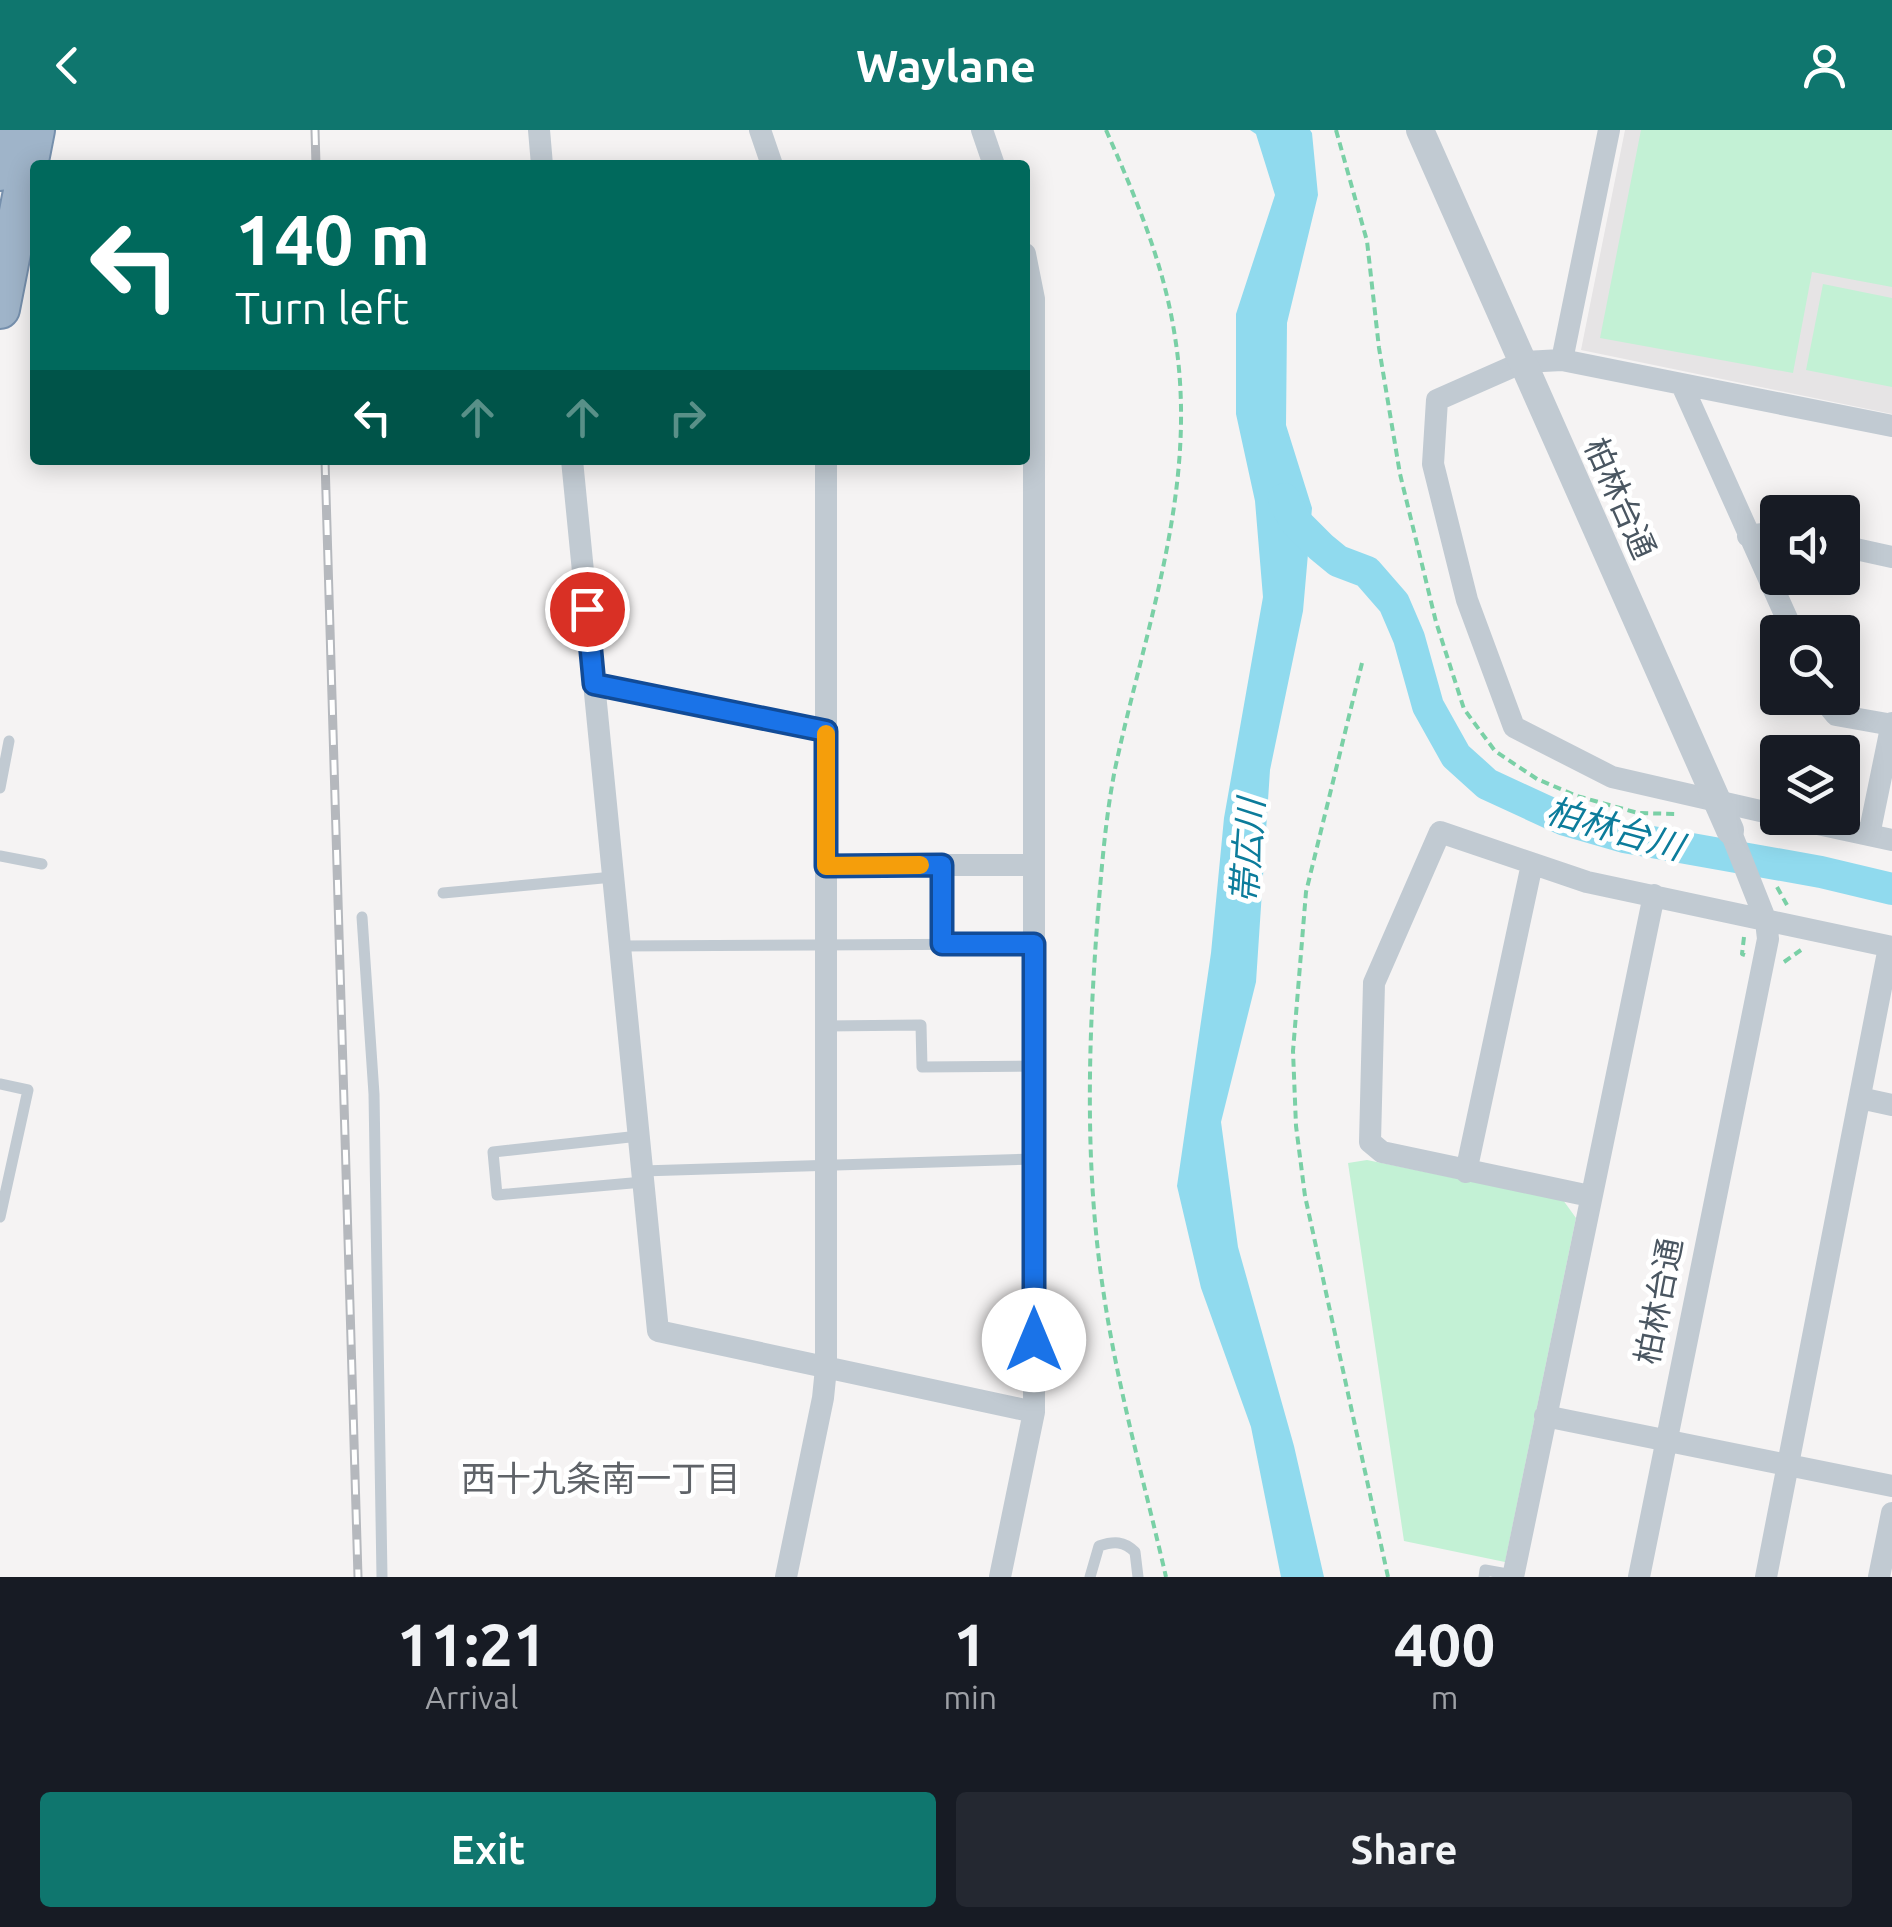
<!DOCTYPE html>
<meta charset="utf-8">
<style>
:root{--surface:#171b24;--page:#242831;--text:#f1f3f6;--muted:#9ea1a6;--accent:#0f766e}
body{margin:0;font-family:Ubuntu,"Noto Sans JP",sans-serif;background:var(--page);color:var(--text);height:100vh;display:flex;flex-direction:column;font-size:38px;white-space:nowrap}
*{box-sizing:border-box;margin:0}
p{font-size:32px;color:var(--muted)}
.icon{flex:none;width:55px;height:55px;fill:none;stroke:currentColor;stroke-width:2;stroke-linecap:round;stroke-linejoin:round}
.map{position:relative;height:1447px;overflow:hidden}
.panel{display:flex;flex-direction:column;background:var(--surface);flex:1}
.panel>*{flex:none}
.banner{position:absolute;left:30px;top:30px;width:1000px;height:305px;border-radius:10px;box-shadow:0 5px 25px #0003;background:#00695c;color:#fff;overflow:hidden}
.buttons{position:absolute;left:1760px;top:365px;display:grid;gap:20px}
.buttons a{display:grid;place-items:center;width:100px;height:100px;border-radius:10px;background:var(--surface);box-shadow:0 5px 25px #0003;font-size:50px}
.pin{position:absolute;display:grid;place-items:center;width:85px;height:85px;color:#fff;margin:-42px;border:5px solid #fff;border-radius:50%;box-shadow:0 2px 10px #0007}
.me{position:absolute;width:110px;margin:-55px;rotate:0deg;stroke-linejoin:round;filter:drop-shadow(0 0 8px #0008)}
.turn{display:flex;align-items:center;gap:35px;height:210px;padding:0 40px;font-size:45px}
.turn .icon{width:130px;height:130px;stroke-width:2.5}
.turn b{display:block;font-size:70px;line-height:85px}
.lanes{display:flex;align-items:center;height:95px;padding:0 40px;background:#0003;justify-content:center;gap:50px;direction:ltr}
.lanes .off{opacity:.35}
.eta{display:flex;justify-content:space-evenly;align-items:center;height:170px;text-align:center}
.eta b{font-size:60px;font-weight:700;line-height:70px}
.button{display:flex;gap:20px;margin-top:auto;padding:20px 40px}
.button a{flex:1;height:115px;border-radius:10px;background:var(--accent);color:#fff;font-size:40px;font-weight:700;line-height:115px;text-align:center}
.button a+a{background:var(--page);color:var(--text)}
header{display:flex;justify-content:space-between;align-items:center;height:130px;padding:0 40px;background:var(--accent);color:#fff;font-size:45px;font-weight:700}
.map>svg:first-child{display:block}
</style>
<header><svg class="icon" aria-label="back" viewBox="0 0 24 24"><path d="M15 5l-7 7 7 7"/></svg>Waylane<svg class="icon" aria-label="person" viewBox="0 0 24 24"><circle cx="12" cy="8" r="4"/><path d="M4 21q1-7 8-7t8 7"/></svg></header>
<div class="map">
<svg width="1892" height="1447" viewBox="0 0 1892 1447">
<rect width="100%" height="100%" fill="#f5f3f3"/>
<path fill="#e6e4e5" d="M 1625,0 L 1892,0 L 1892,284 L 1581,220 Z"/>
<path fill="#c3f1d5" d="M 1641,0 L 1892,0 L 1892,157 L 1812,142 L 1793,243 L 1600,208 Z
M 1823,154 L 1892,168 L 1892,257 L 1806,240 Z
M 1367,1030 L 1563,1070 L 1576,1088 L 1505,1432 L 1404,1411 L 1348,1033 Z"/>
<path fill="#90daee" d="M 1250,0 L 1310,0 L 1312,3 L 1318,65 L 1287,193 L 1286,295 L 1312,378 L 1303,481 L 1270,640 L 1256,852 L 1221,992 L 1238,1117 L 1294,1316 L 1324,1447 L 1281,1447 L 1251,1297 L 1201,1158 L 1177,1056 L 1211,823 L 1224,688 L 1263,467 L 1255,371 L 1236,284 L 1236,184 L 1275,65 L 1256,4 Z"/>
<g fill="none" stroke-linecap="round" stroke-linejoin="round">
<path stroke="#90daee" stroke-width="32" d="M 1284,369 L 1294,390 L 1321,417 L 1338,431 L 1367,442 L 1394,473 L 1409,508 L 1428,576 L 1456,626 L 1487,654 L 1565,690 L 1624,707 L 1821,742 L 1892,759"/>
<defs>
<path id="trunk" d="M 0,41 L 8,0
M 0,179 L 35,0"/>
</defs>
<use href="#trunk" stroke="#7690ad" stroke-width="42"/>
<path stroke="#7ad0a6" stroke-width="4" stroke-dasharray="8 5" stroke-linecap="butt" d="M 1106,0 C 1136,68 1164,134 1175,207 C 1199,357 1146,494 1115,639 C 1105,690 1101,745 1097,796 C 1088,916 1085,1040 1103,1159 C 1117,1256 1144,1351 1166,1447
M 1336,0 L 1367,111 L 1379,218 L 1400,344 L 1436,492 L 1464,579 L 1495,621 L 1537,649 L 1577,666 L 1638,683 L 1677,684
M 1362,533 L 1306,762 L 1293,921 L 1296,996 L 1305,1066 L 1388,1447
M 1777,757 L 1787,775
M 1744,807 L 1742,824 L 1745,825
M 1784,832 L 1801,820"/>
<path stroke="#c1cad2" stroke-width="11" d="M 0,658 L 9,611
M 0,726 L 42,734
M 941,735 L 942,814
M 443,763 L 613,747
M 362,787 L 374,964 L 382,1447
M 620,816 L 1034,814
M 825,896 L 921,895 L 922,937 L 1034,936
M 0,954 L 28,960 L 0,1087
M 639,1006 L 493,1022 L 497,1065 L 643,1052
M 642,1041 L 1034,1029
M 1090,1447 L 1099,1416 C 1114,1411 1124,1411 1135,1422 L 1138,1447
M 1484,1447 L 1485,1440 L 1513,1445"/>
<path stroke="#c1cad2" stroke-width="22" d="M 539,0 L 542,35
M 760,0 L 772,35
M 982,0 L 994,35
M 1562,230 L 1609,0
M 1682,255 L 1793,502
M 572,330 L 658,1201 L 1034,1282
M 1748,406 L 1778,402
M 1842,416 L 1892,427
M 595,554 L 826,601
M 1822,568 L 1836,585 L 1892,595
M 1778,685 L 1612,647 L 1514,597 L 1467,470 L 1433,334 L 1437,270 L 1523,232 L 1562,230 L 1892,296
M 1790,688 L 1892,710
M 1869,705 L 1892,593
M 826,735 L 1034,735
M 1860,968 L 1892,975
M 1466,1042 L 1532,734
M 1590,1066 L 1382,1022 L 1370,1012 L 1374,853 L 1440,702 L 1587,752 L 1892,817
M 1545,1286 L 1892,1356
M 786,1447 L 823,1268 L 826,1238 L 826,330
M 1000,1447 L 1034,1282 L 1034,169 L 1025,124
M 1513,1447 L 1654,765
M 1639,1447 L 1768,809 L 1766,791 L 1730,700
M 1766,1447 L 1889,817
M 1879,1447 L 1892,1383"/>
<path stroke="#c1cad2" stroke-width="28" d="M 1420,0 L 1730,700"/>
<use href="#trunk" stroke="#9fb4c9" stroke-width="38"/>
<defs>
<path id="rail" d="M 315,0 L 316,35
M 325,330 L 358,1447"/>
</defs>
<use href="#rail" stroke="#b5b8bd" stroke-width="9"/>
<use href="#rail" stroke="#fff" stroke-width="5" stroke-dasharray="15" stroke-linecap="butt"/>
</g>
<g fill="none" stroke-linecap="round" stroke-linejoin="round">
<defs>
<path id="route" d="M 587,479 L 594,554 L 826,601 L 826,736 L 942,735 L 942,814 L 1034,814 L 1034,1210"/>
</defs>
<use href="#route" stroke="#114b97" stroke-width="25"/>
<use href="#route" stroke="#1a73e8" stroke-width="18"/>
<path stroke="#f59e0b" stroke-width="18" d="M 826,604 L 826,736 L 920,735"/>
</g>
<g text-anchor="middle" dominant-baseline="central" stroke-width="10" stroke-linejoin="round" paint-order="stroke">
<g font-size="32" fill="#4a5661" stroke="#fff">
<text transform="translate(1621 368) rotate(66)">柏林台通</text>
<text transform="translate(1658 1171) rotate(-79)">柏林台通</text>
</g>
<g font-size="35" font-style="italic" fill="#0c7c9b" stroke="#fff">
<text transform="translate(1615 698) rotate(16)">柏林台川</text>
<text transform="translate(1247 721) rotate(-86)">帯広川</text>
</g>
<g font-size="35" fill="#5f6368" stroke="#fff">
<text x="601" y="1348">西十九条南一丁目</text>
</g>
</g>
</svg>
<div class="buttons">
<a><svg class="icon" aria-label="sound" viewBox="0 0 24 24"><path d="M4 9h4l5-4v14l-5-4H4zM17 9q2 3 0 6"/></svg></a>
<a><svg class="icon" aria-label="search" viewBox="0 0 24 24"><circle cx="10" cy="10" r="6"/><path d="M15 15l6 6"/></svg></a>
<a><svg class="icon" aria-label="layers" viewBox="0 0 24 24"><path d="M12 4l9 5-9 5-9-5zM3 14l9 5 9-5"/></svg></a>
</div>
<div class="pin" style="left:587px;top:479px;background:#d93025"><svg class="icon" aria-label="arrive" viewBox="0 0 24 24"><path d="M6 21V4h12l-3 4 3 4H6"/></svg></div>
<svg class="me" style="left:1034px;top:1210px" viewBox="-20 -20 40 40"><circle r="19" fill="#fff"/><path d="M0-13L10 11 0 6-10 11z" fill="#1a73e8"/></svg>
<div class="banner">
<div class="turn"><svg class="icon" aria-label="left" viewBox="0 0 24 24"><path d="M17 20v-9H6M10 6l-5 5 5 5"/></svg><div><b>140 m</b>Turn left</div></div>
<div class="lanes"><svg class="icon" aria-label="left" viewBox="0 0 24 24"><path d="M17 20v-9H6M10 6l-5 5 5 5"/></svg><svg class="icon off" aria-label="ahead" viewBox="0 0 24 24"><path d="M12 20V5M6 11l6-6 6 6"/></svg><svg class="icon off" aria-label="ahead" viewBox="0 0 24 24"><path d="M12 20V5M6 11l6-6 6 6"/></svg><svg class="icon off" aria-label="right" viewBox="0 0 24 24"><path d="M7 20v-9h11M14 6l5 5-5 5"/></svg></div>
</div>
</div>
<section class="panel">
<div class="eta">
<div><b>11:21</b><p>Arrival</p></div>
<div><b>1</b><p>min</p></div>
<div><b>400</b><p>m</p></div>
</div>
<div class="button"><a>Exit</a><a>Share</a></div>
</section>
